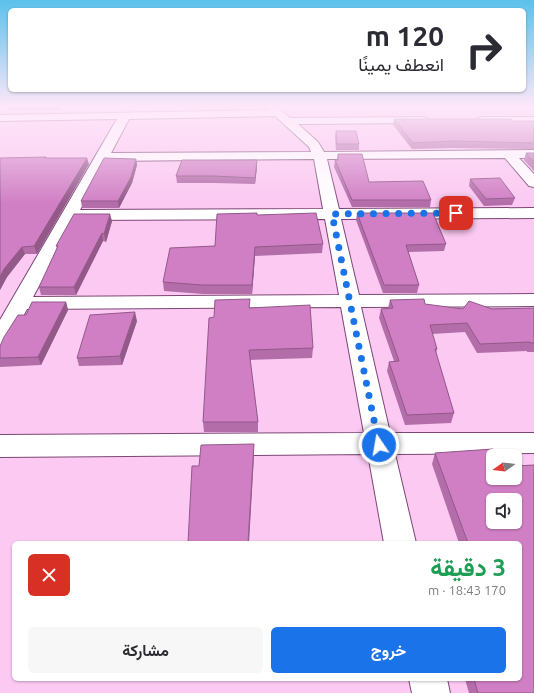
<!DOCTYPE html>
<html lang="ar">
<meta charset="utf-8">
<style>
:root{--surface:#fff;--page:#f7f7f7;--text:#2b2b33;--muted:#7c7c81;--accent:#1a73e8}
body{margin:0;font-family:Ubuntu,Vazirmatn,sans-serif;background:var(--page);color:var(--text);direction:rtl;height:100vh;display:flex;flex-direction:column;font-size:15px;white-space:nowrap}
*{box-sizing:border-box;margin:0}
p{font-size:13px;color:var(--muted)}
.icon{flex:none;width:22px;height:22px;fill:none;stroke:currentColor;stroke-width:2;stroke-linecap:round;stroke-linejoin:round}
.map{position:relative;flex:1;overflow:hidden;direction:ltr}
.details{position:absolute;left:12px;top:541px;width:510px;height:140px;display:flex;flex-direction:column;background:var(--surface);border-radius:6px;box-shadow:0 1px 3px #0004;direction:rtl}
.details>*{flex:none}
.hud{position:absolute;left:8px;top:8px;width:518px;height:84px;border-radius:6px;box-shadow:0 1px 3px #0004;direction:rtl;background:#fff;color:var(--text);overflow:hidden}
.needle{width:26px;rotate:255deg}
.fabs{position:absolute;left:486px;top:449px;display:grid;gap:8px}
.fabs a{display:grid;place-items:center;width:36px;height:36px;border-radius:6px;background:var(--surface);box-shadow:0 1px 3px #0004;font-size:20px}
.pin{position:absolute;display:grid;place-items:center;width:34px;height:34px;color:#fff;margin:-17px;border-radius:8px;box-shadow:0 2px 6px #0006}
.me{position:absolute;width:44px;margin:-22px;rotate:348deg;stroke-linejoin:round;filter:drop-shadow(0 0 3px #0008)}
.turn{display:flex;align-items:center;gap:14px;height:84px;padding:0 16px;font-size:18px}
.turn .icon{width:52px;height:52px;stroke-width:2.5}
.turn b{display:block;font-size:28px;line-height:34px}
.round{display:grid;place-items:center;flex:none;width:42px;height:42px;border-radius:6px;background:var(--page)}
.head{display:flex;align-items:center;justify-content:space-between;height:68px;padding:0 16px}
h1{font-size:24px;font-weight:700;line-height:30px;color:#1e9e55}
.cta{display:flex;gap:8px;margin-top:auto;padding:8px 16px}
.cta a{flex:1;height:46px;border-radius:6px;background:var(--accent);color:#fff;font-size:16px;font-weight:700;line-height:46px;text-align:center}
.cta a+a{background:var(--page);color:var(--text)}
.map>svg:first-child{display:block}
</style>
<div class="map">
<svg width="534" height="693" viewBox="0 0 534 693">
<rect width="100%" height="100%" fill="#fbc9f2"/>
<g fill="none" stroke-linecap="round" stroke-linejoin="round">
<defs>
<path id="minor" d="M 266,107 L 277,107 L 290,118 L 423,117 L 427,118 L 429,120 L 427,122 L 423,123 L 298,124 L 318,142 L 324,152 L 534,150 L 534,158 L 519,158 L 534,174 L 534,187 L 529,186 L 505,158 L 327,159 L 339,209 L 534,208 L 534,218 L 341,219 L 359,295 L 534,294 L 534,306 L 361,307 L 390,433 L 534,433 L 534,453 L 395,454 L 416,543 L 384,543 L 368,454 L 0,457 L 0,435 L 364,433 L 341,307 L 27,309 L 8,344 L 0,346 L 0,320 L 117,119 L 0,121 L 0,115 L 268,110 ZM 275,116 L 309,147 L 311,152 L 111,153 L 129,119 ZM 314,159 L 323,209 L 80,210 L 106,161 ZM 325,219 L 339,295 L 33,297 L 75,220 Z
M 482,117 L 534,117 L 534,123 L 478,122 L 476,120 L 478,118 Z
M 409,679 L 447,679 L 450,693 L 412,693 Z"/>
</defs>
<use href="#minor" stroke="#7c4774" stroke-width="2"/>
<use href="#minor" fill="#fff" fill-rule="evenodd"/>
</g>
<path fill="#b36da9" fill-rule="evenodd" d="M 7,107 L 61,107 L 59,110 L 8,110 Z
M 394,119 L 513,121 L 534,121 L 534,149 L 452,148 L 412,149 L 393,125 Z
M 336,131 L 359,144 L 359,150 L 336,150 L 335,137 Z
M 526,153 L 534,153 L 534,171 L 524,160 Z
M 338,154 L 369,182 L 431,200 L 430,207 L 352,207 L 334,167 L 335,160 L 337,160 Z
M 0,158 L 47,158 L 89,164 L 37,254 L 25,254 L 7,277 L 0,290 Z
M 136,159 L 137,165 L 132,183 L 119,208 L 82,208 L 81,201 Z
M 257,167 L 255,184 L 214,183 L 177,183 L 176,176 Z
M 470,179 L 515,198 L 512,205 L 484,206 L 469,186 Z
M 357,213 L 446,244 L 444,251 L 408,252 L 419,285 L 417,293 L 383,293 L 356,220 Z
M 257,215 L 323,244 L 322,253 L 255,256 L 252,294 L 203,294 L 164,291 L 163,282 Z
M 112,221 L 106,242 L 103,241 L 76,295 L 41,295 L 39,287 L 57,248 L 56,246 Z
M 390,300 L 463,309 L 534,308 L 534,352 L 527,352 L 527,351 L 477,353 L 465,332 L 432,334 L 437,349 L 436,353 L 454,413 L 451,423 L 405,425 L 387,371 L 389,362 L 394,361 L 379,318 L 381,309 L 388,308 Z
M 66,302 L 68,310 L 41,365 L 0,367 L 0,346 L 26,315 Z
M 250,308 L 313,348 L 312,358 L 250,360 L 258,422 L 258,432 L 204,432 L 203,422 L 214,317 Z
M 137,321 L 122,365 L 79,366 L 77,358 Z
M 493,449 L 496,456 L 493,456 L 493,478 L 515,478 L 515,466 L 534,465 L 534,693 L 469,693 L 465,679 L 520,679 L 520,543 L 459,543 L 432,464 L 435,453 ZM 493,500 L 515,500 L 515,522 L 493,522 Z"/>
<path fill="#925989" d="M 58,107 L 61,107 L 59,110 Z
M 87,158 L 89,164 L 37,254 L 34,246 Z
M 136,159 L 137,165 L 132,183 L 119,208 L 118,201 Z
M 257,160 L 257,167 L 255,184 L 255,178 Z
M 110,214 L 112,221 L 106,242 L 104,234 Z
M 102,233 L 103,241 L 76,295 L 74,287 Z
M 22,247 L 25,254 L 7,277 L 0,290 L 0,277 L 4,269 Z
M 255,247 L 255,256 L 252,294 L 252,285 Z
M 66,302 L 68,310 L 41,365 L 38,357 Z
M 135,312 L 137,321 L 122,365 L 120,356 Z
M 254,444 L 254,456 L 249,543 L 248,543 Z"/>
<path fill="#d07fc4" stroke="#925989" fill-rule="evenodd" d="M 394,119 L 511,119 L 513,121 L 534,121 L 534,143 L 454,141 L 413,143 Z
M 336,131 L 356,131 L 359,144 L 337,144 Z
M 526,153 L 534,153 L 534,162 Z
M 338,154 L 362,154 L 369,182 L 423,181 L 431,200 L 352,200 L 335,160 L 338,160 Z
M 46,157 L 45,158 L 87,158 L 34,246 L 22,247 L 4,269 L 0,277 L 0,158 Z
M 104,158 L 136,159 L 131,177 L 118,201 L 81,201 Z
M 182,160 L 257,160 L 255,178 L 214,176 L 176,176 Z
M 500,178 L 515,198 L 486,199 L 470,179 Z
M 257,213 L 257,215 L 316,213 L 323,244 L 255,247 L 252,285 L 202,285 L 163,282 L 170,248 L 215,246 L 217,214 Z
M 357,213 L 433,213 L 446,244 L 406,245 L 419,285 L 384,285 Z
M 74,214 L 110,214 L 104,234 L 102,233 L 74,287 L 39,287 L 58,246 L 56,246 Z
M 250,299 L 249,308 L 310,305 L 313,348 L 249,350 L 258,422 L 203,422 L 209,318 L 214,317 L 215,300 Z
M 424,299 L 425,304 L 463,309 L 469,301 L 492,309 L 534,308 L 534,343 L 531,343 L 530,342 L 480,344 L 467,323 L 430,325 L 437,349 L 435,349 L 454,413 L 407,415 L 389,362 L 399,361 L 381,309 L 393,308 L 390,300 Z
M 32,302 L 66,302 L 38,357 L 0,358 L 0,346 L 4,337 L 18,315 L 26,315 Z
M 135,312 L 120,356 L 77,358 L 90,315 Z
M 254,444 L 248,543 L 188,543 L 192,466 L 199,466 L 201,445 Z
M 493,449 L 496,456 L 493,456 L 493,478 L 515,478 L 515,466 L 534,465 L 534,693 L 478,693 L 474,679 L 520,679 L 520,543 L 468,543 L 435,453 ZM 493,500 L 515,500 L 515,522 L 493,522 Z"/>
<linearGradient id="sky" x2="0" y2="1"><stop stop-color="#5bc1ec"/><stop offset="0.52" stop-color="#fde7f9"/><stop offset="1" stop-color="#fde7f9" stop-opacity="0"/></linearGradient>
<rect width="534" height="204" fill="url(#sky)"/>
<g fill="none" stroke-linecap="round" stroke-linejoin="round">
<path stroke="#1a73e8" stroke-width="7" stroke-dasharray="0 12.6" d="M 379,445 L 332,214 L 456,213"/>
</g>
</svg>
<div class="fabs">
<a><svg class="needle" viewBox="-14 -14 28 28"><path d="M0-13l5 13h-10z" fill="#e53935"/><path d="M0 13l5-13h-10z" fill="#7c7c81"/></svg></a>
<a><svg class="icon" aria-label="sound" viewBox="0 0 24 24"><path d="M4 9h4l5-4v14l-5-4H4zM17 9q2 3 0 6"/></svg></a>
</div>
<div class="pin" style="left:456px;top:213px;background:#d93025"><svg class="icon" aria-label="arrive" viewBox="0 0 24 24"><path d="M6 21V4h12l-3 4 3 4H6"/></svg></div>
<svg class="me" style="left:379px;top:445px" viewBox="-20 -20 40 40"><circle r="17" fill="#1a73e8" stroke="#fff" stroke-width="3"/><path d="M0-11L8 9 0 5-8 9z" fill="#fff"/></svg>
<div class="hud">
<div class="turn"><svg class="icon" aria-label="right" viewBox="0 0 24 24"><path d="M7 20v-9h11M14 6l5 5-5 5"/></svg><div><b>120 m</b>انعطف يمينًا</div></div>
</div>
<section class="details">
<div class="head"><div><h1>3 دقيقة</h1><p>170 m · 18:43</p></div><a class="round" style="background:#d93025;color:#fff"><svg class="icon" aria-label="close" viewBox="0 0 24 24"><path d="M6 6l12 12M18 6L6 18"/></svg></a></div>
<div class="cta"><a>خروج</a><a>مشاركة</a></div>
</section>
</div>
